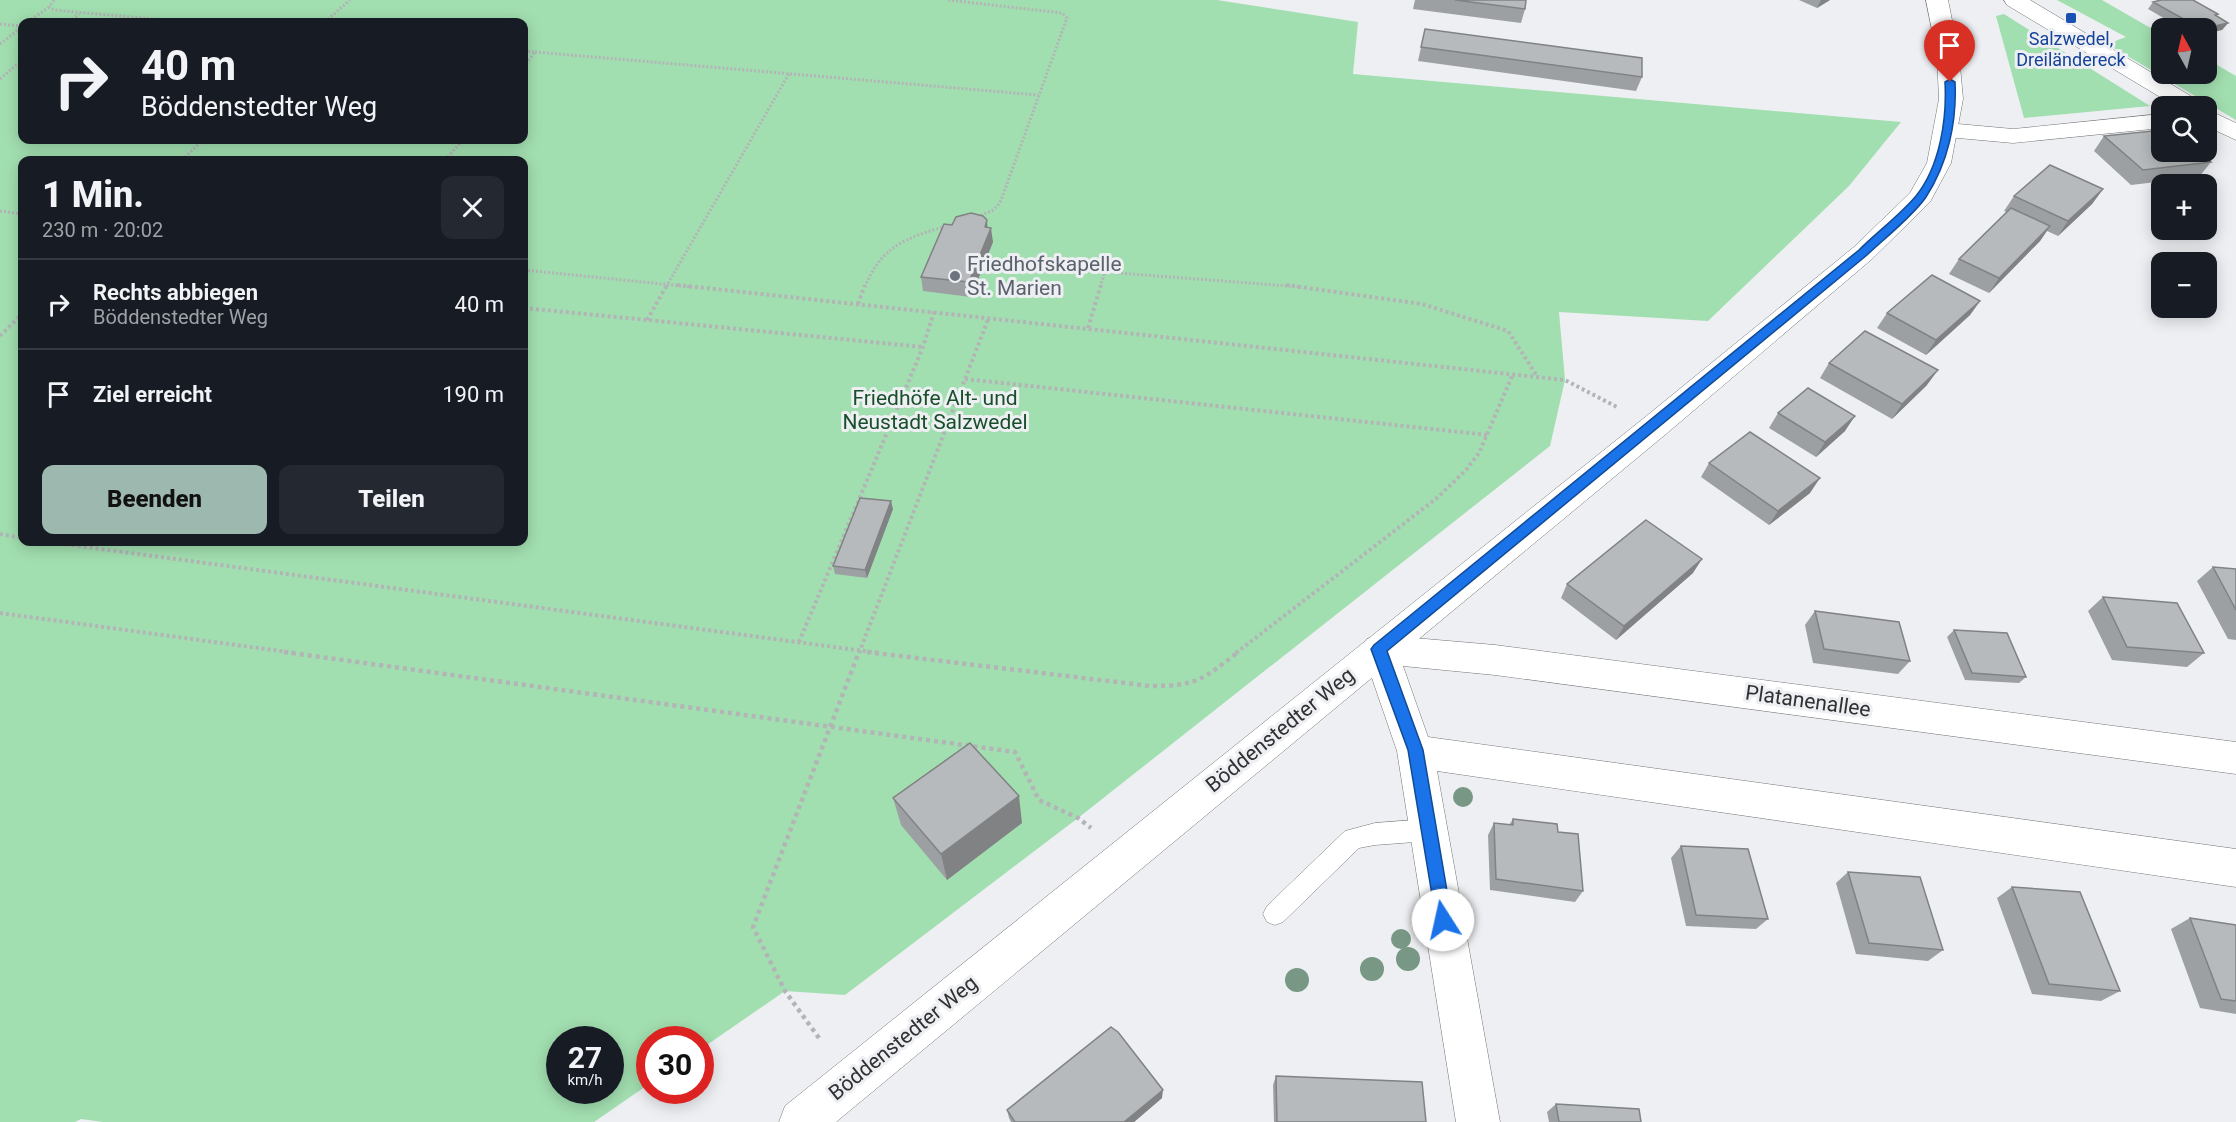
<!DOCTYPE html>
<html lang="de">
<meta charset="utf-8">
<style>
:root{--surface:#171b24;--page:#242831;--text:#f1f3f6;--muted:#9ea1a6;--line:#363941;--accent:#9db8af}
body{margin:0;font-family:Roboto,sans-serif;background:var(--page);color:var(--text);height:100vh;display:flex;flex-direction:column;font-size:22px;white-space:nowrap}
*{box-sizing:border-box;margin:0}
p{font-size:20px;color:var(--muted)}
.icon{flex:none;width:33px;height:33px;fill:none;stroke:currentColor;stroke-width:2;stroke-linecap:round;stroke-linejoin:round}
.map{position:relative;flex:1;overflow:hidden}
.drawer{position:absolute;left:18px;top:156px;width:510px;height:390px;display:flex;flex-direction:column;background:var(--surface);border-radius:12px;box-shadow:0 3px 15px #0003}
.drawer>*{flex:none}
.top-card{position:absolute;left:18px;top:18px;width:510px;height:126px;border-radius:12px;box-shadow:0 3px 15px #0003;background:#171b24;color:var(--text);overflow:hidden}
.needle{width:39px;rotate:352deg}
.tools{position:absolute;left:2151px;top:18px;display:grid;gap:12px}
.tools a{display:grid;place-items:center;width:66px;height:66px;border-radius:12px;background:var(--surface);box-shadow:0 3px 15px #0003;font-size:30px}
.speed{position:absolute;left:546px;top:1026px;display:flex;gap:12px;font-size:30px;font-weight:700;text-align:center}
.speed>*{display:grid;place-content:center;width:78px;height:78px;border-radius:50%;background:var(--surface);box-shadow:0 3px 15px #0003;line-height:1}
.speed small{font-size:15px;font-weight:400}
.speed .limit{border:9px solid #d22;background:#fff;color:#111}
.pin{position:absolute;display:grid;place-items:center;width:51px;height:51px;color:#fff;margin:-62px -26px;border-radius:50% 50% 50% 0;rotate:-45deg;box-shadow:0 0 6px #0007}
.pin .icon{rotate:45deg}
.me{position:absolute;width:66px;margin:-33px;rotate:350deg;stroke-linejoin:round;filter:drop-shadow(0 0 4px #0008)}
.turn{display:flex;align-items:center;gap:21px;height:126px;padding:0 24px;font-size:27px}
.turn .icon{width:78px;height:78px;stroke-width:2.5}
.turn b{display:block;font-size:42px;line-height:51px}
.round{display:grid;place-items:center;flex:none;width:63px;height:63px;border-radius:12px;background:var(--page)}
.head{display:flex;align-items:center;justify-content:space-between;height:102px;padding:0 24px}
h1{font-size:36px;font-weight:800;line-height:45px}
.action{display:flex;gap:12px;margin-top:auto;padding:12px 24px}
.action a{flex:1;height:69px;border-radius:12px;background:var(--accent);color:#111;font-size:24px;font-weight:800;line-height:69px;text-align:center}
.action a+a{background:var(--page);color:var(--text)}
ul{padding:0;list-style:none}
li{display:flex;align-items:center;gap:18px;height:90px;padding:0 24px;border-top:2px solid var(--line)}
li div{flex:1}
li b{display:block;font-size:22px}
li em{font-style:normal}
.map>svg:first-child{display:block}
</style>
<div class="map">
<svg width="2236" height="1122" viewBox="0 0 2236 1122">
<rect width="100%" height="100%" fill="#edeff2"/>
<path fill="#a2dfb0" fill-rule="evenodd" d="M 0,0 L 1217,0 L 1358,22 L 1353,74 L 1901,122 L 1849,186 L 1708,321 L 1559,312 L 1565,380 L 1550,446 L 1078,818 L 845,995 L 785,991 L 701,1049 L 700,1040 L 650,1040 L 649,1084 L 594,1122 L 103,1122 L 81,1119 L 75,1122 L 0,1122 ZM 22,22 L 524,22 L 524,140 L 22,140 ZM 22,160 L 524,160 L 524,542 L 22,542 ZM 560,1040 L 610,1040 L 610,1090 L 560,1090 Z
M 2057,0 L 2102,0 L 2161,34 L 2162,74 L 2206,74 L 2207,59 L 2236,76 L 2236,120 L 2107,44 L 2126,37 Z
M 2004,14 L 2150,106 L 2024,118 L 1996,16 Z"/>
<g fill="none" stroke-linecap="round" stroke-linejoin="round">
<defs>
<path id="service" d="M 1428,819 L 1436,823 L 1439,830 L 1436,837 L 1428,841 L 1375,845 L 1359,848 L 1283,922 L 1275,925 L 1267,922 L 1263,914 L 1267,906 L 1345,831 L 1375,823 Z"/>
<path id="minor" d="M 2004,0 L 2030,0 L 2199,101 L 2203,106 L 2175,106 L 2007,5 Z
M 2206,109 L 2236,123 L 2236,140 L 2206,126 Z
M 2162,114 L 2162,128 L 2013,143 L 1947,137 L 1939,135 L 1935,130 L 1939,125 L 1947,123 L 2013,129 Z
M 1379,635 L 1495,645 L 2236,742 L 2236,774 L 1495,675 L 1403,666 L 1428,737 L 2236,849 L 2236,887 L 1437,771 L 1500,1122 L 1456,1122 L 1397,751 L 1362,649 L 1367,639 Z"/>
<path id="tertiary" d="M 1926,0 L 1948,0 L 1959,55 L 1963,99 L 1951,163 L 1930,202 L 1872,259 L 1666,434 L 836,1122 L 779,1122 L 785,1106 L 1644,418 L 1854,247 L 1910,193 L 1927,163 L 1939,99 L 1937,55 Z"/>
</defs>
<use href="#service" stroke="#727476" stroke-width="1"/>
<use href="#minor" stroke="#727476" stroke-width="1"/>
<use href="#tertiary" stroke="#727476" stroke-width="1"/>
<path stroke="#b2b4b6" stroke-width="3" stroke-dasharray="2 2" stroke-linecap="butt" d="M 54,0 L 49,7 L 54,10 L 185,22
M 948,0 L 1062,13 L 1067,18 L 1000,203 L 992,211 L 976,217
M 28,22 L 49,7
M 69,22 L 79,14
M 325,22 L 350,0
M 0,24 L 22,26
M 0,44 L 22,27
M 524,51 L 535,52 L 524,67
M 535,52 L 1038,95
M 0,79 L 22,60
M 182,160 L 203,140
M 445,160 L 463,140
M 0,211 L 22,214
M 524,270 L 692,287
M 666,287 L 790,72
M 865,287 C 883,241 914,236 957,223
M 1100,287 L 1105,272 L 1301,287"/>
<path stroke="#b2b4b6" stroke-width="4" stroke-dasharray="3 3" stroke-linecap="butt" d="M 677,285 L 1565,380 L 1617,407
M 1286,285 L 1422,304 L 1508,331 L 1537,376
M 858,304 L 865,285
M 524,308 L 923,347
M 647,320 L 667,285
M 1088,328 L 1101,285
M 0,336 L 22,314
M 965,379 L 1488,435
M 0,534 L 22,538
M 48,542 L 879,653
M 0,613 L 295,653
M 799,642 L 923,347 L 934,312
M 859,653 L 989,317
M 1236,653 L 1437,498 L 1466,470 L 1479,453 L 1513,374"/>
<path stroke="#b2b4b6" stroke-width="4.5" stroke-dasharray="4 4" stroke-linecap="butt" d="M 284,652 L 1015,752 L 1039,800 L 1078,818 L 1091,828
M 867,652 L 1150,686 C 1197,686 1202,680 1238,652
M 819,1038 L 785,991 L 753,927 L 859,652"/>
<use href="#service" fill="#fff" fill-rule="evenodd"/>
<use href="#minor" fill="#fff" fill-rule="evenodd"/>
<use href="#tertiary" fill="#fff" fill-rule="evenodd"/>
</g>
<g fill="#789784">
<circle cx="1463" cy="797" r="10"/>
<circle cx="1401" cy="939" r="10"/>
<circle cx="1408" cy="959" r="12"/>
<circle cx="1372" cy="969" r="12"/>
<circle cx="1297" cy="980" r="12"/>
</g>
<path fill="#9da0a2" d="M 1415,0 L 1526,0 L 1525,9 L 1521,23 L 1413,9 Z
M 1799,0 L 1830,0 L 1817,8 Z
M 2153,2 L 2218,14 L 2217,16 L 2228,23 L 2222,30 L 2206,28 L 2181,28 L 2148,9 Z
M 1425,29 L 1642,77 L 1636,91 L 1418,61 Z
M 2104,136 L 2211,162 L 2199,177 L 2131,185 L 2094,151 Z
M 2103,189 L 2092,204 L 2058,236 L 2047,231 L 2040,241 L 1989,293 L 1949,274 L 1959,259 L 2007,212 L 2004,211 L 2014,196 Z
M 987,220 L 987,227 L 993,242 L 971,297 L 923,291 L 921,277 L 952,225 Z
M 1980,301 L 1970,315 L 1926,355 L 1877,328 L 1887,313 Z
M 1829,363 L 1927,385 L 1892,419 L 1820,378 Z
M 1778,413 L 1845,431 L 1816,457 L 1769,428 Z
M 1709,463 L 1810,493 L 1769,525 L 1701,477 Z
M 893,509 L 867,578 L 835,574 L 833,566 Z
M 2213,567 L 2236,569 L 2236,640 L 2228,639 L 2197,581 Z
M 1693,573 L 1616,640 L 1561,598 L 1567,584 Z
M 2103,597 L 2204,653 L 2187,667 L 2112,660 L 2088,611 Z
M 1815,611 L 1910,661 L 1898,674 L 1813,663 L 1805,625 Z
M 1954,630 L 2026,677 L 2019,683 L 1965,680 L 1947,637 Z
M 893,798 L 1022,823 L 947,880 L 901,825 Z
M 1513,819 L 1558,832 L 1583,891 L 1575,902 L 1490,890 L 1488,835 L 1494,823 L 1509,825 Z
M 1681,846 L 1768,919 L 1756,929 L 1686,926 L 1671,858 Z
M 1848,872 L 1943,950 L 1928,961 L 1856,954 L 1836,883 Z
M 2012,887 L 2120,991 L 2101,1001 L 2032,994 L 1997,898 Z
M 2190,918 L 2236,925 L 2236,1014 L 2200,1008 L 2171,929 Z
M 1276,1076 L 1426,1122 L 1274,1122 L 1273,1085 Z
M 1162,1098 L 1134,1122 L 1011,1122 L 1009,1118 L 1007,1110 Z
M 1556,1104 L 1641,1122 L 1549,1122 L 1547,1112 Z"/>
<path fill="#808284" d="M 1821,0 L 1830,0 L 1817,8 Z
M 2192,20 L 2187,28 L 2182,28 L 2187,21 Z
M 2228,23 L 2222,30 L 2206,34 L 2206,28 Z
M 2103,189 L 2092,204 L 2058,236 L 2068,221 Z
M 987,220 L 988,236 L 991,228 L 993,242 L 971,297 L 969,282 Z
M 2050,226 L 2040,241 L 1989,293 L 1999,278 Z
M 1980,301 L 1970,315 L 1926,355 L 1936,340 Z
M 1938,370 L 1927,385 L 1892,419 L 1902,404 Z
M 1855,416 L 1845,431 L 1816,457 L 1825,442 Z
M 1820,478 L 1810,493 L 1769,525 L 1778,511 Z
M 891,501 L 893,509 L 867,578 L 865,570 Z
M 1702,559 L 1693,573 L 1616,640 L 1624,626 Z
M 1019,796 L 1022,823 L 947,880 L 941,854 Z
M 1163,1090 L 1162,1098 L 1134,1122 L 1124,1122 Z"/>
<path fill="#b7babc" stroke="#808284" stroke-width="1.5" d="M 1455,0 L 1526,0 L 1525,9 Z
M 2161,0 L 2193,0 L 2218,14 L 2215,15 L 2228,23 L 2206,28 L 2192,20 L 2187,21 L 2153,2 Z
M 1425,29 L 1642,58 L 1642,77 L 1421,47 Z
M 2162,130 L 2162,152 L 2198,152 L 2211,162 L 2143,170 L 2104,136 Z
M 2050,165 L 2103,189 L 2068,221 L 2014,196 Z
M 2011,208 L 2050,226 L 1999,278 L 1959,259 Z
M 971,213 L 983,216 L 987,220 L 985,227 L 991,228 L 969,282 L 921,277 L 944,224 L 952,225 L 956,217 Z
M 1932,275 L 1980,301 L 1936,340 L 1887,313 Z
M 1865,331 L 1938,370 L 1902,404 L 1829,363 Z
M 1808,388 L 1855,416 L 1825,442 L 1778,413 Z
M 1750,432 L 1820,478 L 1778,511 L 1709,463 Z
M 860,498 L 891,501 L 865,570 L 833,566 Z
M 1646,520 L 1702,559 L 1624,626 L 1567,584 Z
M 2213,567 L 2236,569 L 2236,610 Z
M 2103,597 L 2177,603 L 2204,653 L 2127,647 Z
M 1815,611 L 1899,622 L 1910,661 L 1824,649 Z
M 1954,630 L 2007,633 L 2026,677 L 1972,673 Z
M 970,743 L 1019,796 L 941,854 L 893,798 Z
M 1513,819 L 1557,824 L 1558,832 L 1578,834 L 1583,891 L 1496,879 L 1494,823 L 1513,825 Z
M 1681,846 L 1748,849 L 1768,919 L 1696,915 Z
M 1848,872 L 1920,877 L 1943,950 L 1869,943 Z
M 2012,887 L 2080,892 L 2120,991 L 2049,984 Z
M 2190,918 L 2236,925 L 2236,1001 L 2221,999 Z
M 1111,1027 L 1118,1032 L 1163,1090 L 1124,1122 L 1015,1122 L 1007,1110 Z
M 1276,1076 L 1422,1082 L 1426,1122 L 1277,1122 Z
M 1556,1104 L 1639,1109 L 1641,1122 L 1559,1122 Z"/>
<path fill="#1a73e8" stroke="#114b97" stroke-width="1.5" d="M 1950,79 L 1955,82 C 1957,122 1948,163 1926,197 C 1914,215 1884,239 1867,255 L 1387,651 L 1423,750 L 1452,920 L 1449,925 L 1443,928 L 1437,925 L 1408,750 L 1371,649 L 1374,645 L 1859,250 C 1877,232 1899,216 1916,196 C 1940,166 1947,119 1945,82 Z"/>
<rect fill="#1a4fb4" stroke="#edeff2" stroke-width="2" x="2065" y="12" width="12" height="12" rx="3"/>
<circle fill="#6b7280" stroke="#edeff2" stroke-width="2" cx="955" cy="276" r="6"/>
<g text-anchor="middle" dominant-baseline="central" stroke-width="6" stroke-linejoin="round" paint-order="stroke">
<g font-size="18" fill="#164399" stroke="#edeff2">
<text x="2071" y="38">Salzwedel,<tspan x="2071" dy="21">Dreiländereck</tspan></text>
</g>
<g font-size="21" fill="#5b616d" stroke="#edeff2" text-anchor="start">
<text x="967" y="264">Friedhofskapelle<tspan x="967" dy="24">St. Marien</tspan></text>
</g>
<g font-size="21" fill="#184f2a" stroke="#edeff2">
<text x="935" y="398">Friedhöfe Alt- und<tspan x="935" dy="24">Neustadt Salzwedel</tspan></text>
</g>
<g font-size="21" fill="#303132" stroke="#edeff2">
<text transform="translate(1808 701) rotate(8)">Platanenallee</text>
<text transform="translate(1280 730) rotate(-39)">Böddenstedter Weg</text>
<text transform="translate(903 1038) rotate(-39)">Böddenstedter Weg</text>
</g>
</g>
</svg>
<div class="tools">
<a><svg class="needle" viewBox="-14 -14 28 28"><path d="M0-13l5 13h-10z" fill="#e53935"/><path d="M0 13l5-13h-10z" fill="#9ea1a6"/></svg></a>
<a><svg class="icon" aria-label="search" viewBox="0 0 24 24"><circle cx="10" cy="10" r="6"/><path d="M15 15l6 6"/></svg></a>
<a>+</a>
<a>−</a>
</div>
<div class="speed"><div>27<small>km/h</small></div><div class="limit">30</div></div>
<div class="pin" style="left:1950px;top:82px;background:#d93025"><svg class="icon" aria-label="arrive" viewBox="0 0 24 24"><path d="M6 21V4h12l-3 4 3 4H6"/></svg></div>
<svg class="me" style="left:1443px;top:920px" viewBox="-20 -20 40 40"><circle r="19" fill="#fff"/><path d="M0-13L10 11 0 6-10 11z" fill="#1a73e8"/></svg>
<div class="top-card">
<div class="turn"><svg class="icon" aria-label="right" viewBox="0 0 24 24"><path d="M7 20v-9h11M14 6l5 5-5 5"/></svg><div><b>40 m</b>Böddenstedter Weg</div></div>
</div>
<section class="drawer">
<div class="head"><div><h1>1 Min.</h1><p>230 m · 20:02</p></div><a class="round"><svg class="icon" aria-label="close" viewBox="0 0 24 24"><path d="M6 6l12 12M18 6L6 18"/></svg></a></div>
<ul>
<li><svg class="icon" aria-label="right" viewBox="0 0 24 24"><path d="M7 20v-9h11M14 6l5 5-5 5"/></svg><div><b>Rechts abbiegen</b><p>Böddenstedter Weg</p></div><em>40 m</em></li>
<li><svg class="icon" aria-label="arrive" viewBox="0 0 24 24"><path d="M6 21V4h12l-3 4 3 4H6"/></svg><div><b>Ziel erreicht</b></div><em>190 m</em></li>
</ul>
<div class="action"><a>Beenden</a><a>Teilen</a></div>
</section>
</div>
